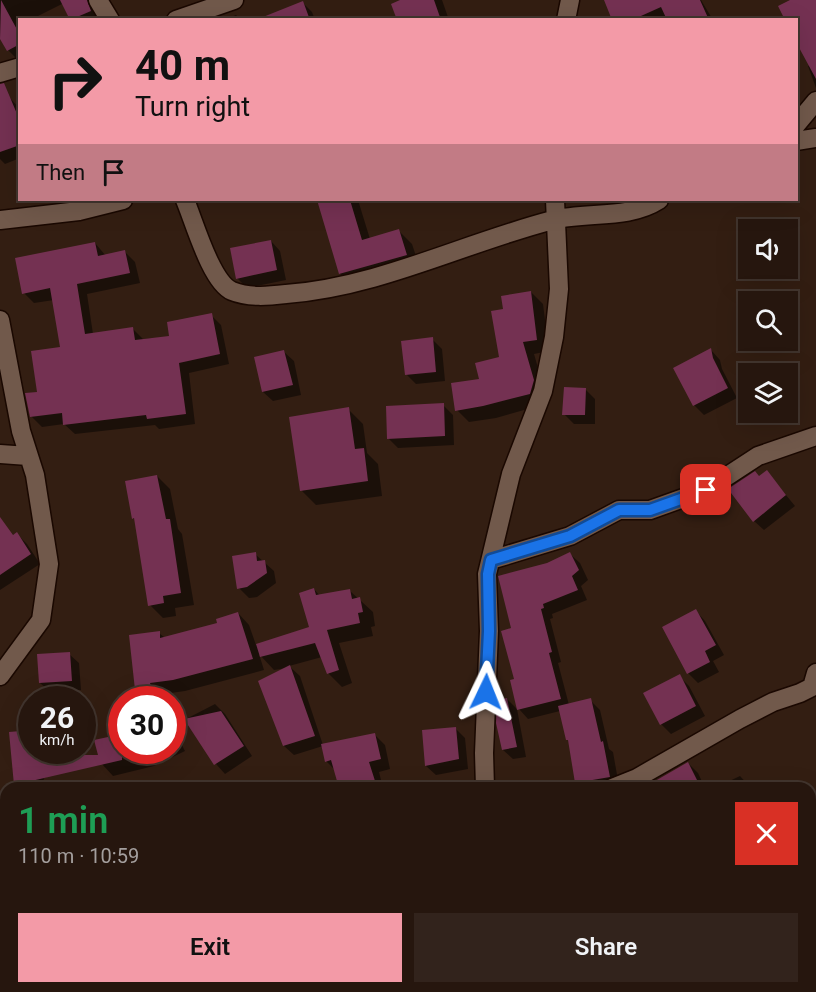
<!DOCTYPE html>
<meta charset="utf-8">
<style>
:root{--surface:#26160e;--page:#32231c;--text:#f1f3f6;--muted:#a49f9e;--line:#42352e;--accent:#f39aa7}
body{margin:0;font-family:Roboto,sans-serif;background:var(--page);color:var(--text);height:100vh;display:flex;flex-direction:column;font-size:22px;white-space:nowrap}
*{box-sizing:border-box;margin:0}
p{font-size:20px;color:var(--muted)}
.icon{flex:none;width:33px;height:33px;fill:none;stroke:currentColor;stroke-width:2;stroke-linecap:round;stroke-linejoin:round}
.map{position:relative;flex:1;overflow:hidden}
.drawer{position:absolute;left:0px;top:782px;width:816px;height:212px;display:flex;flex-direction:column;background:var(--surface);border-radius:18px 18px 0 0;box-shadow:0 6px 24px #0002,0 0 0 2px var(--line)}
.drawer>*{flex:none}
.banner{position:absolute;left:18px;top:18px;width:780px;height:183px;border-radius:0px;box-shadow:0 6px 24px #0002,0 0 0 2px var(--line);background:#f39aa7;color:#111;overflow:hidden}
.fabs{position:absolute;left:738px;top:219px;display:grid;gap:12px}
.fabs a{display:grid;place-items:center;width:60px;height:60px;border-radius:0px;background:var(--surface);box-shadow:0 6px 24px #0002,0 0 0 2px var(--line);font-size:30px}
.speed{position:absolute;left:18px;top:686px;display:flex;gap:12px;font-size:30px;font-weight:700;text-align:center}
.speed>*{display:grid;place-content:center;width:78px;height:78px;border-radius:50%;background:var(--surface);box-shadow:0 6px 24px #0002,0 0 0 2px var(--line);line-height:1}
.speed small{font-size:15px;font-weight:400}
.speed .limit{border:9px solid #d22;background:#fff;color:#111}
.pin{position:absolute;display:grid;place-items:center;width:51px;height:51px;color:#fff;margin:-26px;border-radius:12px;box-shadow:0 3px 9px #0006}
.me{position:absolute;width:66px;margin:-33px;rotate:2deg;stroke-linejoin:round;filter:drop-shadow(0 0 4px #0008)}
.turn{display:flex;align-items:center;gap:21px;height:126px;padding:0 18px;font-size:27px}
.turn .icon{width:78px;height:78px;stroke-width:2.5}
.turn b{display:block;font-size:42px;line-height:51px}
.then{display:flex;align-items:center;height:57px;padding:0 18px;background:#0003;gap:12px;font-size:22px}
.round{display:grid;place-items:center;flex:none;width:63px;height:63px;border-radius:0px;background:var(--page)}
.summary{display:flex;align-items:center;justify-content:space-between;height:102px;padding:0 18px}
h1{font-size:36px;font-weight:600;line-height:45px;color:#1e9e55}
.cta{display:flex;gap:12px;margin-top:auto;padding:12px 18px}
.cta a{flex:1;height:69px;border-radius:0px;background:var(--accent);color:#111;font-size:24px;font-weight:600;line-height:69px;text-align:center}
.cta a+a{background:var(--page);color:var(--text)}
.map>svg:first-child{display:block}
</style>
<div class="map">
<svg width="816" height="992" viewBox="0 0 816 992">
<rect width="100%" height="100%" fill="#331e12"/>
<path fill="#0007" d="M 0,0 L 89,0 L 99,20 L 72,20 L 64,3 L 30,20 L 20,20 L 20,24 L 17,25 L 20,29 L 20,59 L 18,60 L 8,50 L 0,36 Z
M 404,0 L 442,0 L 449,20 L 399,20 Z
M 605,0 L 701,0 L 713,20 L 669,20 L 667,17 L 662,20 L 614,20 Z
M 792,0 L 816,0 L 816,88 L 808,66 L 811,65 Z
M 302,2 L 312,12 L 315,20 L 277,20 Z
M 236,15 L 241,20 L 224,20 Z
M 9,97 L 20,109 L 20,158 L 5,164 L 0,159 L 0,100 Z
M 318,200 L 358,200 L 370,239 L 399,231 L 412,244 L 420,268 L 354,287 L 340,274 Z
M 271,241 L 280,251 L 286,280 L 247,288 L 237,278 Z
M 95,243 L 106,256 L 125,252 L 135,262 L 140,283 L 87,294 L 93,334 L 133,329 L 143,339 L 171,337 L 211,315 L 221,325 L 229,364 L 189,373 L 195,424 L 159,429 L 155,425 L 75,434 L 64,424 L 42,427 L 31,416 L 39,393 L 62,348 L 54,300 L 34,303 L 24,293 Z
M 531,292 L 543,304 L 549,351 L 534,354 L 545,392 L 542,405 L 496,418 L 469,422 L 457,410 L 500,358 L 505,310 Z
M 432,339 L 442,349 L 445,381 L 416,384 L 407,375 Z
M 711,350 L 720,360 L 722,369 L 737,398 L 704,415 L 694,405 L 675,368 Z
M 284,352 L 294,361 L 301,395 L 273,401 L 263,392 Z
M 585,389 L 595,399 L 595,424 L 574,424 L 564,414 Z
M 443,405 L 453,415 L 454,445 L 398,448 L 388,438 Z
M 348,409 L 363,424 L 367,453 L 378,464 L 382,496 L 316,505 L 302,491 Z
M 767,472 L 795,506 L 764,530 L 754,521 L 760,478 Z
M 157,476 L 170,489 L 178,529 L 182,534 L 194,605 L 175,608 L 176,616 L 163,618 L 150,605 L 136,520 L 133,518 Z
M 17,534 L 27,544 L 40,564 L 0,590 L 0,538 Z
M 255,554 L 274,571 L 276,583 L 257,597 L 249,598 L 239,588 Z
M 570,554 L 580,563 L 588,580 L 581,586 L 587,600 L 552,614 L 553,618 L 550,619 L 561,662 L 558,663 L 569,705 L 590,700 L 600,710 L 609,749 L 613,752 L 619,786 L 582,788 L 577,782 L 570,742 L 560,711 L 528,719 L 519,709 L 513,629 L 547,564 Z
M 314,589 L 320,596 L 350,591 L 373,612 L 375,626 L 371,627 L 373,636 L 339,643 L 352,683 L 342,687 L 328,673 L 322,657 L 289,666 L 300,676 L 323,745 L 375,735 L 385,745 L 390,769 L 379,772 L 383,788 L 340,788 L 335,770 L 326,761 L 323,746 L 294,755 L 284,746 L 260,682 L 287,668 L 274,670 L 259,654 L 264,670 L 185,691 L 157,695 L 159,699 L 138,699 L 159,633 L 165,638 L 219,624 L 238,613 L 249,625 L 256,645 L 311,628 Z
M 696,611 L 705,621 L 724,655 L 713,661 L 719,672 L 698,683 L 688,673 Z
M 69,654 L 79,663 L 81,690 L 50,692 L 40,683 Z
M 679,676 L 689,686 L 705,716 L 671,734 L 661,724 Z
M 507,699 L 517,709 L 526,757 L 513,759 L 503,750 Z
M 215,704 L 225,714 L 252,756 L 225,774 L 216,764 L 186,719 Z
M 172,726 L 185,751 L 154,766 L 113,776 L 102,764 L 122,750 L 172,750 Z
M 455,728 L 465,738 L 468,769 L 436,775 L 426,766 Z
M 10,734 L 32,750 L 44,750 L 47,777 L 44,778 L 42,788 L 6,788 L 6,841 L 0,841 L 0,799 L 4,786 L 16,787 Z
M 688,763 L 698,773 L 705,788 L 664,788 Z
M 740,776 L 751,788 L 719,788 L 719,786 Z
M 519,784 L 522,788 L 503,788 L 503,785 Z
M 816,867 L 816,892 L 810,878 L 810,870 Z
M 247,987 L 264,987 L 263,990 Z
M 296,987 L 378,987 L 378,992 L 301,992 Z"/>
<path fill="#743152" d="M 1,0 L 20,35 L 20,44 L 7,51 L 0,39 Z
M 60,0 L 87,0 L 91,11 L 70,20 Z
M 400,0 L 434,0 L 441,20 L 397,20 L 391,4 Z
M 604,0 L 700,0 L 709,20 L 667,20 L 661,7 L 632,20 L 612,20 Z
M 790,0 L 816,0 L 816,79 L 796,42 L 796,20 L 785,20 L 778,6 Z
M 303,1 L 310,20 L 258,20 L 258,19 Z
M 4,83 L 20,121 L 20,145 L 0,152 L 0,84 Z
M 317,200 L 350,200 L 362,240 L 399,229 L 407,255 L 339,274 Z
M 271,240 L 277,270 L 236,279 L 230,248 Z
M 95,242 L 98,256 L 125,250 L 130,273 L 77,284 L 85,334 L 133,327 L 135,340 L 169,336 L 167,322 L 212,313 L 220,354 L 179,363 L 186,414 L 147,419 L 146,415 L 63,425 L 62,413 L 30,417 L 25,393 L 37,392 L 31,351 L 60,347 L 50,288 L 22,294 L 15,258 Z
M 531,291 L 537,340 L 523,342 L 534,380 L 530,394 L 483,406 L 455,411 L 451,383 L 479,379 L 475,363 L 499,357 L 491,311 L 503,309 L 501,296 Z
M 433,337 L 436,372 L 405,375 L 401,341 Z
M 711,348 L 713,358 L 728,388 L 693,406 L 673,368 Z
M 284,350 L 293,385 L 262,392 L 254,357 Z
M 564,387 L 586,388 L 585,415 L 562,415 Z
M 444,403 L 445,436 L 387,439 L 386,406 Z
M 349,407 L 355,449 L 364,448 L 368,481 L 300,491 L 289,417 Z
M 767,470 L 786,495 L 753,522 L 728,489 L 755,471 L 759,476 Z
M 157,475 L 166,519 L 170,519 L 181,593 L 163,596 L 164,603 L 148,606 L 134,518 L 132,519 L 125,481 Z
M 0,517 L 13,535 L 17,532 L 31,554 L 0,575 Z
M 256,552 L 257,561 L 265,560 L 267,573 L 247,587 L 237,589 L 232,556 Z
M 570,552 L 579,570 L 572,576 L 578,590 L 543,604 L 544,608 L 541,609 L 552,652 L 549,653 L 561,699 L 517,710 L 510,680 L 514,679 L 501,631 L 511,628 L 498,576 L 547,563 Z
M 314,588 L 316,595 L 350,589 L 352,599 L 360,597 L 363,612 L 358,613 L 360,623 L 327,630 L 339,670 L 327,674 L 315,643 L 260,657 L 256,644 L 309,627 L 299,593 Z
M 696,609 L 716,645 L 705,651 L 710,662 L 687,674 L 662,627 Z
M 238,612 L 253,659 L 173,680 L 150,683 L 155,699 L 136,699 L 129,635 L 160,631 L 160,638 L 217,623 L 216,619 Z
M 70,652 L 72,681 L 39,683 L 37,654 Z
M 290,665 L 315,736 L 283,746 L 258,681 Z
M 680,674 L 696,706 L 660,725 L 643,693 Z
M 507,698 L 517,747 L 502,750 L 496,723 L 497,700 Z
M 591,698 L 601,742 L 603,741 L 610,777 L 575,783 L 568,740 L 566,740 L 558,706 Z
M 221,711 L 244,746 L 214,765 L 184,719 Z
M 456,727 L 459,759 L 425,766 L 422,730 Z
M 32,730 L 32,750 L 36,750 L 37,755 L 98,755 L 94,740 L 122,734 L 122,760 L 14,785 L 9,732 Z
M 375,733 L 381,759 L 369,762 L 376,784 L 366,788 L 339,788 L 331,760 L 325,762 L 321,744 Z
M 688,762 L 701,788 L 643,788 Z"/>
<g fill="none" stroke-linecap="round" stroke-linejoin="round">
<defs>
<path id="minor" d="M 98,0 L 110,20
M 176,20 L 234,0
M 566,20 L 570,0
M 0,73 L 20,67
M 796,125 L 816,101
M 796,141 L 816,138
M 185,200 C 194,221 211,282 232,291 C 249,298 269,296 286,294 C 379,287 464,243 553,220 C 587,211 628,220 659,200
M 0,220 L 79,211 L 123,200
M 0,320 L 21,431 L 35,475 L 49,564 L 41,620 L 0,676
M 0,454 L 28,456
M 491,560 L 570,536 L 619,510 L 650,510 L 706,490 L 758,456 L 816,436
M 485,788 L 484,753 L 489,631 L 487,574 L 511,474 L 543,391 L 554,337 L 559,289 L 555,200
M 612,788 L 637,778 L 740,719 L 773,702 L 800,693 L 812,687 L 816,673
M 0,866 L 6,867
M 605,987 L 616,992
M 44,992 L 56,987
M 188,992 L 189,987
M 272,992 L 272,987
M 464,992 L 465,987"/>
</defs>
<use href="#minor" stroke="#1a0801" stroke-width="21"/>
<use href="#minor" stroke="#71594b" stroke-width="18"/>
</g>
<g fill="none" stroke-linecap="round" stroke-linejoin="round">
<defs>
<path id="route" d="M 486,692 L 489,631 L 488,574 L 491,560 L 570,536 L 619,510 L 650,510 L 706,490"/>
</defs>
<use href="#route" stroke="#114b97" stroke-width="15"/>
<use href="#route" stroke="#1a73e8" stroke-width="10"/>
</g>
</svg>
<div class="fabs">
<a><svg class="icon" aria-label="sound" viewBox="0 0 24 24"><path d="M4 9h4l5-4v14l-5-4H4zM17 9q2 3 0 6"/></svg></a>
<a><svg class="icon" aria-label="search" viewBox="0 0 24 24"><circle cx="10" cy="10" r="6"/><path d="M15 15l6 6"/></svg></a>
<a><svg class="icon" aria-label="layers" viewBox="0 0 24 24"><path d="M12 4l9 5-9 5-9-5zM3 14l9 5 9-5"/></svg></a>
</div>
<div class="speed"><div>26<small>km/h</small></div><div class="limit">30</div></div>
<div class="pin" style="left:706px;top:490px;background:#d93025"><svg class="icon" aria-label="arrive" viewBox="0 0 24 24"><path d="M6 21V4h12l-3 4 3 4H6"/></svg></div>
<svg class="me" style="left:486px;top:692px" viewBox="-20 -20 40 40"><path d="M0-17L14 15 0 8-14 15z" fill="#1a73e8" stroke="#fff" stroke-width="4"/></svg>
<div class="banner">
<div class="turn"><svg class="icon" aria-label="right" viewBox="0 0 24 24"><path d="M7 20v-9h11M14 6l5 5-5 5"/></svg><div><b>40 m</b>Turn right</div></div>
<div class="then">Then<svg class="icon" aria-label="arrive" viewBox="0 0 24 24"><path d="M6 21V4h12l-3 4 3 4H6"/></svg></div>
</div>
<section class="drawer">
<div class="summary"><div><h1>1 min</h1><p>110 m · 10:59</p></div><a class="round" style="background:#d93025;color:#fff"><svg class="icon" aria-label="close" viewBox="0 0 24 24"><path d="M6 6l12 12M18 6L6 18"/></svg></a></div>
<div class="cta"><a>Exit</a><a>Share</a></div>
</section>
</div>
